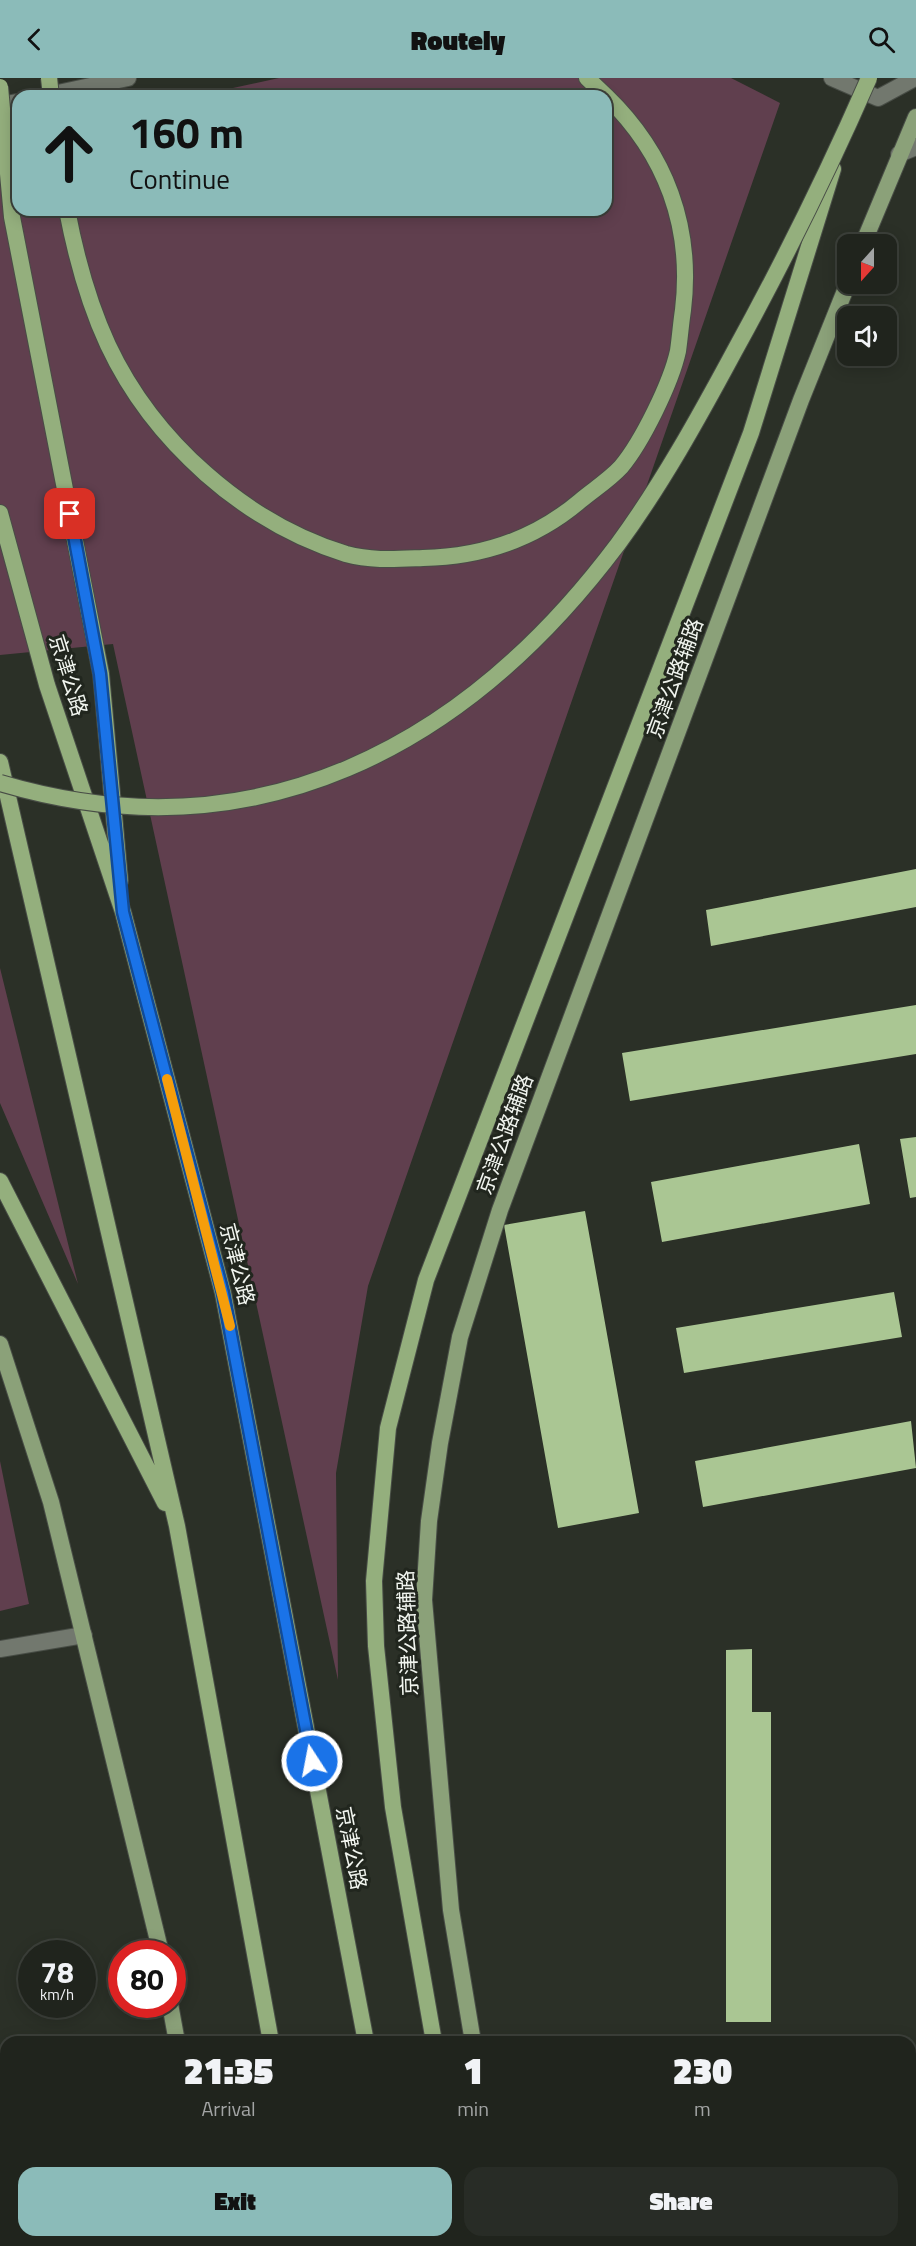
<!DOCTYPE html>
<meta charset="utf-8">
<style>
:root{--surface:#20241d;--page:#282c26;--text:#f1f3f6;--muted:#a2a4a4;--line:#3d413b;--accent:#8bbbb9}
body{margin:0;font-family:"Titillium Web","Noto Sans SC",sans-serif;background:var(--page);color:var(--text);height:100vh;display:flex;flex-direction:column;font-size:22px;white-space:nowrap}
*{box-sizing:border-box;margin:0}
p{font-size:20px;color:var(--muted)}
.icon{flex:none;width:33px;height:33px;fill:none;stroke:currentColor;stroke-width:2;stroke-linecap:round;stroke-linejoin:round}
.map{position:relative;flex:1;overflow:hidden}
.details{position:absolute;left:0px;top:1958px;width:916px;height:212px;display:flex;flex-direction:column;background:var(--surface);border-radius:18px 18px 0 0;box-shadow:0 3px 15px #0003,0 0 0 2px var(--line)}
.details>*{flex:none}
.banner{position:absolute;left:12px;top:12px;width:600px;height:126px;border-radius:18px;box-shadow:0 3px 15px #0003,0 0 0 2px var(--line);background:#8bbbb9;color:#111;overflow:hidden}
.needle{width:39px;rotate:201deg}
.controls{position:absolute;left:837px;top:156px;display:grid;gap:12px}
.controls a{display:grid;place-items:center;width:60px;height:60px;border-radius:12px;background:var(--surface);box-shadow:0 3px 15px #0003,0 0 0 2px var(--line);font-size:30px}
.speed{position:absolute;left:18px;top:1862px;display:flex;gap:12px;font-size:30px;font-weight:700;text-align:center}
.speed>*{display:grid;place-content:center;width:78px;height:78px;border-radius:50%;background:var(--surface);box-shadow:0 3px 15px #0003,0 0 0 2px var(--line);line-height:1}
.speed small{font-size:15px;font-weight:400}
.speed .limit{border:9px solid #d22;background:#fff;color:#111}
.pin{position:absolute;display:grid;place-items:center;width:51px;height:51px;color:#fff;margin:-26px;border-radius:12px;box-shadow:0 3px 9px #0006}
.me{position:absolute;width:66px;margin:-33px;rotate:349deg;stroke-linejoin:round;filter:drop-shadow(0 0 4px #0008)}
.turn{display:flex;align-items:center;gap:21px;height:126px;padding:0 18px;font-size:27px}
.turn .icon{width:78px;height:78px;stroke-width:2.5}
.turn b{display:block;font-size:42px;line-height:51px}
.eta{display:flex;justify-content:space-evenly;align-items:center;height:102px;text-align:center}
.eta b{font-size:36px;font-weight:800;line-height:42px}
.primary-button{display:flex;gap:12px;margin-top:auto;padding:12px 18px}
.primary-button a{flex:1;height:69px;border-radius:18px;background:var(--accent);color:#111;font-size:24px;font-weight:800;line-height:69px;text-align:center}
.primary-button a+a{background:var(--page);color:var(--text)}
header{display:flex;justify-content:space-between;align-items:center;height:78px;padding:0 18px;background:var(--accent);color:#111;font-size:27px;font-weight:800}
.map>svg:first-child{display:block}
</style>
<header><svg class="icon" aria-label="back" viewBox="0 0 24 24"><path d="M15 5l-7 7 7 7"/></svg>Routely<svg class="icon" aria-label="search" viewBox="0 0 24 24"><circle cx="10" cy="10" r="6"/><path d="M15 15l6 6"/></svg></header>
<div class="map">
<svg width="916" height="2168" viewBox="0 0 916 2168">
<rect width="100%" height="100%" fill="#2b3027"/>
<path fill="#603f4e" d="M 279,0 L 731,0 L 780,25 L 368,1208 L 336,1395 L 338,1602 L 113,566 L 0,577 L 0,60 L 18,56 L 18,132 L 606,132 L 606,18 L 196,18 Z
M 0,890 L 78,1206 L 0,1025 Z
M 0,1383 L 29,1526 L 0,1533 Z"/>
<path fill="#aac693" d="M 916,791 L 916,829 L 711,868 L 706,832 Z
M 916,927 L 916,976 L 630,1023 L 622,975 Z
M 916,1059 L 916,1119 L 910,1120 L 900,1061 Z
M 859,1066 L 870,1126 L 662,1164 L 651,1104 Z
M 585,1133 L 639,1435 L 558,1450 L 504,1147 Z
M 894,1214 L 902,1259 L 684,1295 L 676,1250 Z
M 911,1343 L 916,1390 L 703,1429 L 695,1383 Z
M 752,1571 L 752,1634 L 771,1634 L 771,1944 L 726,1944 L 726,1572 Z"/>
<g fill="none" stroke-linecap="round" stroke-linejoin="round">
<defs>
<path id="service" d="M 0,1571 L 84,1557"/>
<path id="minor" d="M 899,76 L 916,69"/>
<path id="tertiary" d="M 832,0 L 878,20 L 915,0
M 44,18 L 128,0
M 0,27 L 18,24"/>
<path id="primary" d="M 863,166 L 916,39
M 0,1266 L 51,1424 L 161,1875
M 170,1926 L 177,1964
M 473,1964 L 451,1832 L 424,1522 L 429,1443 L 440,1365 L 460,1259 L 500,1132 L 801,322 L 848,205
M 211,2163 L 212,2168
M 506,2163 L 507,2168"/>
<path id="trunk" d="M 587,0 L 606,18
M 67,132 C 76,179 88,224 108,267 C 153,363 245,445 346,476 C 371,483 397,481 423,480 C 481,479 535,461 580,423 C 593,412 609,402 621,389 C 642,364 671,305 678,273 C 680,259 681,245 683,232 C 693,149 666,76 606,18
M 0,435 L 47,607 L 123,834 L 223,1215 L 366,1964
M 101,596 L 120,803
M 0,684 L 177,1448 L 271,1964
M 0,1103 L 165,1425
M 434,1964 L 393,1729 L 376,1568 L 374,1503 L 388,1350 L 426,1202 L 751,355 L 833,91
M 307,2163 L 308,2168
M 404,2163 L 405,2168
M 470,2163 L 470,2168"/>
</defs>
<use href="#service" stroke="#484d46" stroke-width="18"/>
<use href="#minor" stroke="#484d46" stroke-width="18"/>
<use href="#tertiary" stroke="#484d46" stroke-width="18"/>
<use href="#primary" stroke="#484d46" stroke-width="18"/>
<use href="#trunk" stroke="#484d46" stroke-width="18"/>
<use href="#service" stroke="#72786e" stroke-width="16"/>
<use href="#minor" stroke="#72786e" stroke-width="16"/>
<use href="#tertiary" stroke="#72786e" stroke-width="16"/>
<use href="#primary" stroke="#8ba179" stroke-width="16"/>
<use href="#trunk" stroke="#94af7d" stroke-width="16"/>
<defs>
<path id="trunk-bridge" d="M 49,0 L 51,18
M 0,9 L 12,139 L 101,596
M 0,705 C 255,781 465,670 618,466 C 662,406 699,339 734,274 C 783,185 828,94 869,0"/>
</defs>
<use href="#trunk-bridge" stroke="#484d46" stroke-width="18" stroke-linecap="butt"/>
<use href="#trunk-bridge" stroke="#94af7d" stroke-width="16"/>
</g>
<g fill="none" stroke-linecap="round" stroke-linejoin="round">
<defs>
<path id="route" d="M 70,436 L 100,596 L 123,834 L 223,1215 L 312,1683"/>
</defs>
<use href="#route" stroke="#114b97" stroke-width="15"/>
<use href="#route" stroke="#1a73e8" stroke-width="10"/>
<path stroke="#f59e0b" stroke-width="10" d="M 167,1001 L 230,1248"/>
</g>
<g text-anchor="middle" dominant-baseline="central" stroke-width="6" stroke-linejoin="round" paint-order="stroke">
<g font-size="21" fill="#f1f5ef" stroke="#21261e">
<text transform="translate(69 597) rotate(73)">京津公路</text>
<text transform="translate(674 600) rotate(-70)">京津公路辅路</text>
<text transform="translate(504 1056) rotate(-70)">京津公路辅路</text>
<text transform="translate(238 1186) rotate(76)">京津公路</text>
<text transform="translate(407 1555) rotate(-92)">京津公路辅路</text>
<text transform="translate(352 1770) rotate(79)">京津公路</text>
</g>
</g>
</svg>
<div class="controls">
<a><svg class="needle" viewBox="-14 -14 28 28"><path d="M0-13l5 13h-10z" fill="#e53935"/><path d="M0 13l5-13h-10z" fill="#a2a4a4"/></svg></a>
<a><svg class="icon" aria-label="sound" viewBox="0 0 24 24"><path d="M4 9h4l5-4v14l-5-4H4zM17 9q2 3 0 6"/></svg></a>
</div>
<div class="speed"><div>78<small>km/h</small></div><div class="limit">80</div></div>
<div class="pin" style="left:70px;top:436px;background:#d93025"><svg class="icon" aria-label="arrive" viewBox="0 0 24 24"><path d="M6 21V4h12l-3 4 3 4H6"/></svg></div>
<svg class="me" style="left:312px;top:1683px" viewBox="-20 -20 40 40"><circle r="17" fill="#1a73e8" stroke="#fff" stroke-width="3"/><path d="M0-11L8 9 0 5-8 9z" fill="#fff"/></svg>
<div class="banner">
<div class="turn"><svg class="icon" aria-label="ahead" viewBox="0 0 24 24"><path d="M12 20V5M6 11l6-6 6 6"/></svg><div><b>160 m</b>Continue</div></div>
</div>
<section class="details">
<div class="eta">
<div><b>21:35</b><p>Arrival</p></div>
<div><b>1</b><p>min</p></div>
<div><b>230</b><p>m</p></div>
</div>
<div class="primary-button"><a>Exit</a><a>Share</a></div>
</section>
</div>
